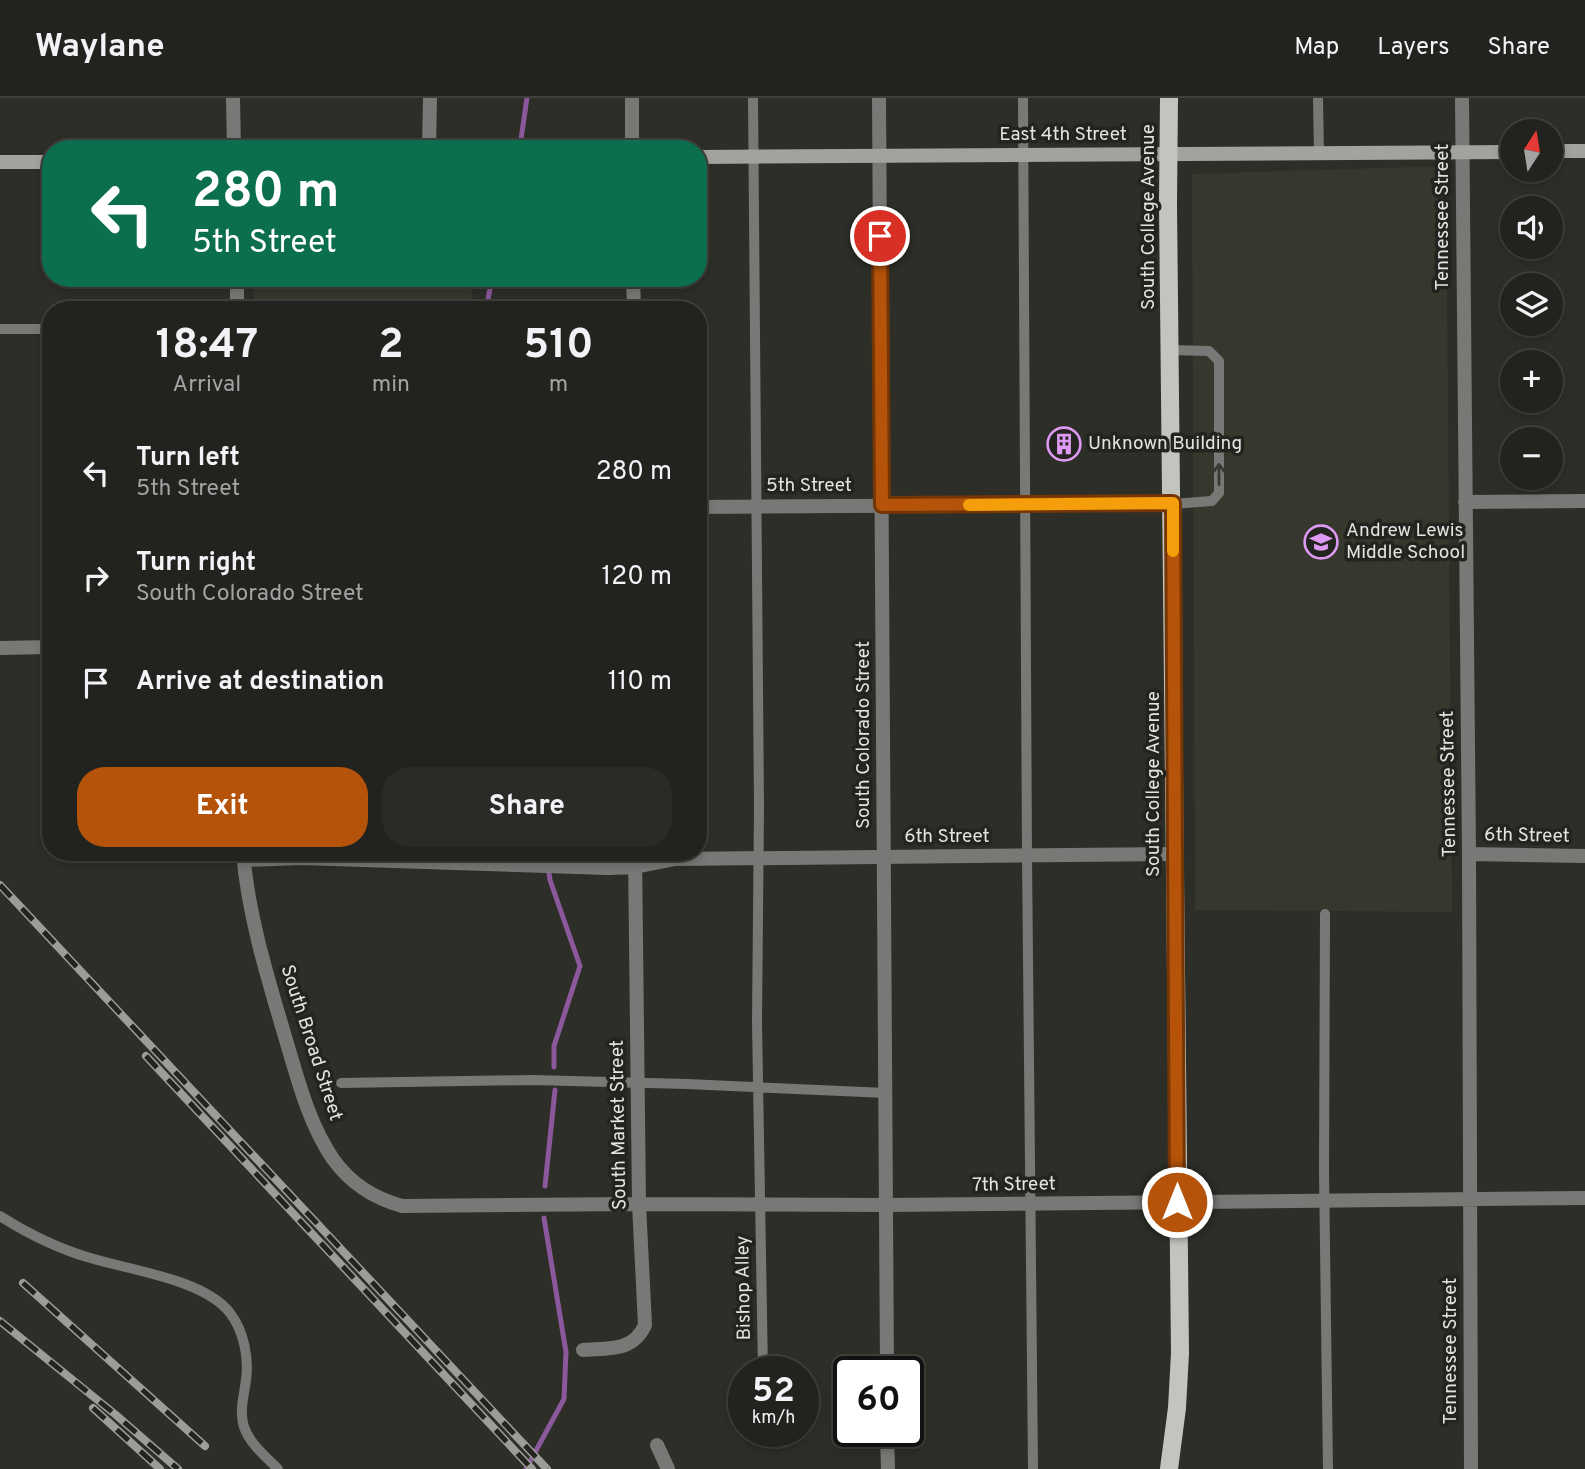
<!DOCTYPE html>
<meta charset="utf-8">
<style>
:root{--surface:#22221e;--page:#2a2a27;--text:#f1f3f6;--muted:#a2a4a4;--line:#3f3f3c;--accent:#b45309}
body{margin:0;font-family:Overpass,sans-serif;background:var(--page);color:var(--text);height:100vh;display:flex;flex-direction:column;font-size:26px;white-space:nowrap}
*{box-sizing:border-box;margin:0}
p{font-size:23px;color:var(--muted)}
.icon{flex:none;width:38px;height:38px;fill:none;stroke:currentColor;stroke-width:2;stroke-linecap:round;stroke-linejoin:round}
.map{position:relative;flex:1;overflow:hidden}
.side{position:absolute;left:42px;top:203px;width:665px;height:560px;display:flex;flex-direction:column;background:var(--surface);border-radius:28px;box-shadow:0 4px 10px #0003,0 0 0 2px var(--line)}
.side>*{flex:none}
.banner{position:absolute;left:42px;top:42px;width:665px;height:147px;border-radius:28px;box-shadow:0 4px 10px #0003,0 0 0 2px var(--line);background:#0b6e4f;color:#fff;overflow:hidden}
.needle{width:46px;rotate:12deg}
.tools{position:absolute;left:1500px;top:21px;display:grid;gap:14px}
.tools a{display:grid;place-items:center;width:63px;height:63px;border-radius:50%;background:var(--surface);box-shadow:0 4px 10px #0003,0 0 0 2px var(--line);font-size:35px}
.speed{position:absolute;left:728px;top:1258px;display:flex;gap:14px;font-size:35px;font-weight:700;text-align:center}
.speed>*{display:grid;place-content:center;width:91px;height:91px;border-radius:50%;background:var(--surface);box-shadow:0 4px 10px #0003,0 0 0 2px var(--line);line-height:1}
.speed small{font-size:18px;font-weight:400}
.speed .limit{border:4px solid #111;border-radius:10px;background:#fff;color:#111}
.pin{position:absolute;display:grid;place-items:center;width:60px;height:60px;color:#fff;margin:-30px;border:4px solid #fff;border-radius:50%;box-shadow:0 2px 7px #0007}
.me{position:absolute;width:77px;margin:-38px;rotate:0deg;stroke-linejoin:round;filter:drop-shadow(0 0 5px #0008)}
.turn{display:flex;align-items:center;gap:24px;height:147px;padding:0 35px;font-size:32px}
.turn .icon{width:91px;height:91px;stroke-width:2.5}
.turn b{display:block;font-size:49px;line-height:60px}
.eta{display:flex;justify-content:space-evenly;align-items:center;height:119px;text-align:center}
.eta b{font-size:42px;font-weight:700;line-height:49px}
.button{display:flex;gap:14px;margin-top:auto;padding:14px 35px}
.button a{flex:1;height:80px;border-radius:28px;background:var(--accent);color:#fff;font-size:28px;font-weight:700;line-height:80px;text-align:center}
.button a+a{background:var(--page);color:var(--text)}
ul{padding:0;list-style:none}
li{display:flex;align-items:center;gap:21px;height:105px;padding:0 35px}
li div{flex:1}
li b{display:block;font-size:26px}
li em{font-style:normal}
header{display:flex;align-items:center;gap:42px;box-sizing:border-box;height:98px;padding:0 35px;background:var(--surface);border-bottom:2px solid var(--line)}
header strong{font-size:33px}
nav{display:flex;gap:38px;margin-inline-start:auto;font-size:24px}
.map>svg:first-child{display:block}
</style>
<header>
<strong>Waylane</strong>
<nav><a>Map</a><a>Layers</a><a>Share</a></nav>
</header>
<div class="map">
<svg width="1585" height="1371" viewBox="0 0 1585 1371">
<rect width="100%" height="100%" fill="#2d2e28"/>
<path fill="#37382d" d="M 1446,68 L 1452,814 L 1195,812 L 1192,76 Z
M 254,180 L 474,180 L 469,212 L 254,212 Z"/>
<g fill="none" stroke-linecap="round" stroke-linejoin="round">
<path stroke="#8b589b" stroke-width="5" d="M 521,41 L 527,0
M 486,212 L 492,180
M 546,754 L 550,782 L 580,868 L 554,948 L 554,969
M 545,1088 L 555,992
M 526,1371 L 564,1301 L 566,1254 L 544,1120"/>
<path stroke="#787976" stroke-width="10" d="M 753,0 L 759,709 L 757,924 L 763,1274
M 1023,0 L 1027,758 L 1033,1371
M 1318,0 L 1319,55
M 0,231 L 51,231
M 1170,252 L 1209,253 L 1219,263 L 1219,395 L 1212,403 L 1173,406
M 1325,816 L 1324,1074 L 1328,1371
M 341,985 L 532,982 L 687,986 L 886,995
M 0,1118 C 27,1135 57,1150 87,1159 C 128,1172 204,1181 230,1215 C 244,1233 249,1260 246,1282 C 244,1298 239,1313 244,1329 C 250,1346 266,1359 278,1371"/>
<path stroke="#787976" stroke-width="14" d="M 233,0 L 234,51
M 632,0 L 632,51
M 1462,0 L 1469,756 L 1471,1371
M 429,51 L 430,0
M 237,180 L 237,212
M 633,180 L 634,212
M 1465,404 L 1585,403
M 698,409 L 1173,406
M 0,550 L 51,549
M 243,754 C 248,817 268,881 286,942 C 298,982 309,1026 333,1061 C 351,1086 373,1100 402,1108 L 639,1106 L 886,1107 L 1585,1100
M 1469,756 L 1585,758
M 244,762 L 302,760 L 608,770 L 635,769 L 675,761 L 1175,756
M 583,1252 C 609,1250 633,1254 645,1227 L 639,1106 L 635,754
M 657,1347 L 668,1371"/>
<path stroke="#787976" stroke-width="14" d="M 879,0 L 887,1274
M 887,1334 L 888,1371"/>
<path stroke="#a3a39e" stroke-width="14" d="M 1550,53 L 1585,53
M 698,59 L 1512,54
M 0,64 L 51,64"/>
<path stroke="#c3c4be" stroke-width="18" d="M 1169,1371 L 1177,1310 L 1180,1255 L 1168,106 L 1169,0"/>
<defs>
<path id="rail" d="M 0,787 L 547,1371
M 146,958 L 532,1371
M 23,1185 L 205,1348
M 0,1223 L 116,1317 L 178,1371
M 93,1310 L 160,1371"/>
</defs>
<use href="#rail" stroke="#9c9d98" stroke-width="8"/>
<use href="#rail" stroke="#23241f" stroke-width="5" stroke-dasharray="16" stroke-linecap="butt"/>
</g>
<defs><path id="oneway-shaft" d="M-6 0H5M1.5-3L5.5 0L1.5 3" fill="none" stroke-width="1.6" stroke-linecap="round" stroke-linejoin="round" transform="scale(1.75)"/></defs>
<use stroke="#383935" href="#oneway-shaft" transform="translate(1219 376) rotate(-90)"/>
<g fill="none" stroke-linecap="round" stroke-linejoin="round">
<defs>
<path id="route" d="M 880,138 L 882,407 L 1173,405 L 1177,1104"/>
</defs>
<use href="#route" stroke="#753606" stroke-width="18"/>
<use href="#route" stroke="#b45309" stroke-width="12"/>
<path stroke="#f59e0b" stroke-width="12" d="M 969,407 L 1173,405 L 1173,453"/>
</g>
<defs>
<symbol id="building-ring" viewBox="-11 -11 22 22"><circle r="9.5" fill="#23241f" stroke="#dd99f3" stroke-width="1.5"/><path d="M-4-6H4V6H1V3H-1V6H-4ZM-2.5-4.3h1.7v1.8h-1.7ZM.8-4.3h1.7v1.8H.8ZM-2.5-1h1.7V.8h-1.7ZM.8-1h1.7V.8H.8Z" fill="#dd99f3"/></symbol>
<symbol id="school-ring" viewBox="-11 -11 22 22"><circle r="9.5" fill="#23241f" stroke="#dd99f3" stroke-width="1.5"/><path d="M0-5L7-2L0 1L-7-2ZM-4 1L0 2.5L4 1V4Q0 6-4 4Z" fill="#dd99f3"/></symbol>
</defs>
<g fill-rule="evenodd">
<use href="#building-ring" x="1045" y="327" width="38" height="38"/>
<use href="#school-ring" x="1302" y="425" width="38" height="38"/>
</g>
<g text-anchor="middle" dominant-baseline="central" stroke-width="7" stroke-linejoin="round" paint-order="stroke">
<g font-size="19" fill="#e3e4e0" stroke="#23241f">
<text x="1063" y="37">East 4th Street</text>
<text transform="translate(1149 119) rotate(-90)">South College Avenue</text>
<text transform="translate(1443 119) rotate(-90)">Tennessee Street</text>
<text x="809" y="388">5th Street</text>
<text transform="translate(864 637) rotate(-90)">South Colorado Street</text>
<text transform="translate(1154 686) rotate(-90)">South College Avenue</text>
<text transform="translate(1449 686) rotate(-91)">Tennessee Street</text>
<text transform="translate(1527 738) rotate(1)">6th Street</text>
<text x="947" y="739">6th Street</text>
<text transform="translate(311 945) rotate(72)">South Broad Street</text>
<text transform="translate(619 1027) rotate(-91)">South Market Street</text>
<text transform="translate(1014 1087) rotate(-1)">7th Street</text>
<text transform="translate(744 1190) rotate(-91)">Bishop Alley</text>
<text transform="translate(1451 1253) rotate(-90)">Tennessee Street</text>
</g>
<g font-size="19" fill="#e3e4e0" stroke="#23241f" text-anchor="start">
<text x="1088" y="346">Unknown Building</text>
<text x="1346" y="433">Andrew Lewis<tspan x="1346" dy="22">Middle School</tspan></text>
</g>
</g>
</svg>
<div class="tools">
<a><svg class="needle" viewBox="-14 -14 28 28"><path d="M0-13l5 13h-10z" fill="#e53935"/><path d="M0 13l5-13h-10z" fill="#a2a4a4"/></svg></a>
<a><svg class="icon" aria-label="sound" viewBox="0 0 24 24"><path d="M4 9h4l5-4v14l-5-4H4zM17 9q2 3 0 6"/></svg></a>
<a><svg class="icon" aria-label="layers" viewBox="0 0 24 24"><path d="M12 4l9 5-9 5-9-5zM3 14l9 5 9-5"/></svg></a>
<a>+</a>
<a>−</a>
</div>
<div class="speed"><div>52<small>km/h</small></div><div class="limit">60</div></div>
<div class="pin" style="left:880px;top:138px;background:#d93025"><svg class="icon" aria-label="arrive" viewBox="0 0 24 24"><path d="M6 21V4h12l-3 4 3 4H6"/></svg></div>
<svg class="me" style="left:1177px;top:1104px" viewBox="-20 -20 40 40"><circle r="17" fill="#b45309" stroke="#fff" stroke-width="3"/><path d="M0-11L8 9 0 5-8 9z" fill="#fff"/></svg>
<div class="banner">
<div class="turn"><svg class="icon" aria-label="left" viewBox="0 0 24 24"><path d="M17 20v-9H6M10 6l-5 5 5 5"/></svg><div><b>280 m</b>5th Street</div></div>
</div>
<section class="side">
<div class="eta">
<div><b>18:47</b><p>Arrival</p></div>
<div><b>2</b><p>min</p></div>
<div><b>510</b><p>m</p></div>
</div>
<ul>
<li><svg class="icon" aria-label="left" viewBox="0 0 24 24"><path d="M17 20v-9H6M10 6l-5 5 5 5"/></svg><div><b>Turn left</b><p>5th Street</p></div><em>280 m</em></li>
<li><svg class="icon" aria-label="right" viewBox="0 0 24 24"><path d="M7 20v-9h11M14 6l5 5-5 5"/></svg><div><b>Turn right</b><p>South Colorado Street</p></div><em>120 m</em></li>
<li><svg class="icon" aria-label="arrive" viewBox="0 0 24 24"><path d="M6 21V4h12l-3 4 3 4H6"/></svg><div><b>Arrive at destination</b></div><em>110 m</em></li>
</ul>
<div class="button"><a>Exit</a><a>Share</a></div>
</section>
</div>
